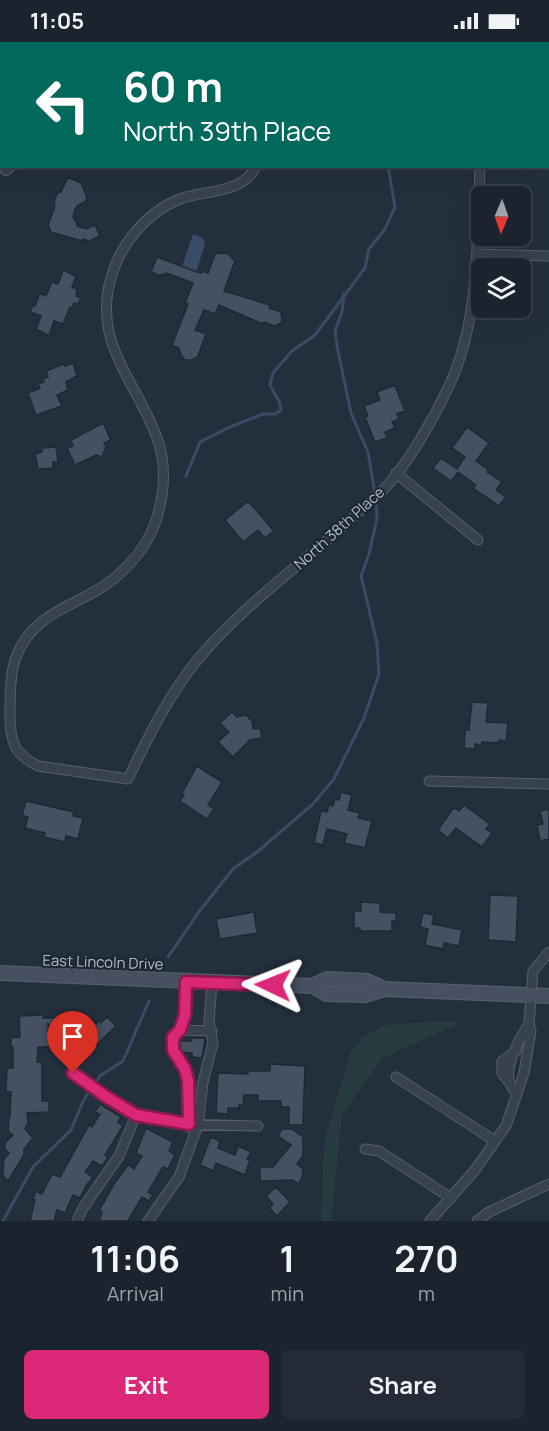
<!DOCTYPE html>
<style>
:root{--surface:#1b232e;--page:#242b36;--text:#f1f3f6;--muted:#a0a4aa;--line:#39404a;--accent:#db2777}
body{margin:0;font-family:Manrope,sans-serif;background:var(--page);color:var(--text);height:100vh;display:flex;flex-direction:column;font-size:22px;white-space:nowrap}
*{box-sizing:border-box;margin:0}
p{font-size:20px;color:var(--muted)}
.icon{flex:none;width:33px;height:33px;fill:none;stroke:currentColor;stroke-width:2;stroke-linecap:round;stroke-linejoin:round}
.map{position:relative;height:1179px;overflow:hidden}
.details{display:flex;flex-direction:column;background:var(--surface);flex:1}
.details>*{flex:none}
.banner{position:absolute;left:0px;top:0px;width:549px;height:126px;box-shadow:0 6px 24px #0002,0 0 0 2px var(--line);background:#00695c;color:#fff;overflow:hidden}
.needle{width:39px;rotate:182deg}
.buttons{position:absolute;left:471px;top:144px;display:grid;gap:12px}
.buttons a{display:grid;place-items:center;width:60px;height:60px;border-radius:9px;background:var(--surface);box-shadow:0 6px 24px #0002,0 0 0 2px var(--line);font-size:30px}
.pin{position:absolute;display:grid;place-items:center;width:51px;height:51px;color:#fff;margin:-62px -26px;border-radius:50% 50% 50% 0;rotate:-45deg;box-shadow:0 0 6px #0007}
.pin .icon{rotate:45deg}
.me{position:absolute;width:66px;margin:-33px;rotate:272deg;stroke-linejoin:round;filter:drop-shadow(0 0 4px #0008)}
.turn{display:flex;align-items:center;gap:21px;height:126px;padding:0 24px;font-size:27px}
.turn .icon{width:78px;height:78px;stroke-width:2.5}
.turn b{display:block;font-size:42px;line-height:51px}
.eta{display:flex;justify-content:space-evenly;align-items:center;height:102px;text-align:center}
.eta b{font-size:36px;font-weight:700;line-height:42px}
.action{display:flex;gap:12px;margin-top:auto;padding:12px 24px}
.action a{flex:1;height:69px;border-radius:9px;background:var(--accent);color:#fff;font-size:24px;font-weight:700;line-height:69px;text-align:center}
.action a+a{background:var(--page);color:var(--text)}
.status{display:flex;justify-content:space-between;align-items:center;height:42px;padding:0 30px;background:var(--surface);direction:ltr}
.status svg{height:16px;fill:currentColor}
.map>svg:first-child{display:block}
</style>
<div class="status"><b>11:05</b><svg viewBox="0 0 49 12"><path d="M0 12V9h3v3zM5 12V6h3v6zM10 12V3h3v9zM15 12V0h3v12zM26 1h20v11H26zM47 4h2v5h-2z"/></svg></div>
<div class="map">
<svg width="549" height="1179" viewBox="0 0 549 1179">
<rect width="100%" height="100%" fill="#242f3e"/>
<path fill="#263c3f" d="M 451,979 L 458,982 L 381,1017 L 342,1073 L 331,1179 L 321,1179 L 324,1101 L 350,1011 L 364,994 L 385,983 Z"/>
<path fill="#394c67" d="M 193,192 L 203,196 L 205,202 L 196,230 L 180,224 L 183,222 Z"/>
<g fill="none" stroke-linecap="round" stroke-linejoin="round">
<path stroke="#394c67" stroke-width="3" d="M 376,0 L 376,2
M 344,252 L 342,270 L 335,289 L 337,304 L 351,371 L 368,410 L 375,451
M 186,434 L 200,400 L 230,385 L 263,372 L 275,372 L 281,368 L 279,359 L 270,343 L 273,331 L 292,309 L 315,293 L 365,226 L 369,207 L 385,187 L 395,165 L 388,124
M 168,915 L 201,867 L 233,827 L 257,810 L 313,762 L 334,737 L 364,676 L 379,632 L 377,601 L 361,534 L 369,512 L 377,477 L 376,457
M 3,1179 L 33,1125 L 71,1088 L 84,1057 L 100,1034 L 123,1019 L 149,959"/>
</g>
<path fill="#455162" stroke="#1f2835" stroke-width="1.5" d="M 68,135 L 81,141 L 87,155 L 85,160 L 78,163 L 75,167 L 73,175 L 77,182 L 77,184 L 86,187 L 95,183 L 100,194 L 89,199 L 83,197 L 82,199 L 51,190 L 48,183 L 55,164 L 54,160 L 57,151 L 61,150 Z
M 223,211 L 228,212 L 235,219 L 224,249 L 270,263 L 269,266 L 281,270 L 282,280 L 275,284 L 264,280 L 263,282 L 219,263 L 215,272 L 204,268 L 195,288 L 206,292 L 198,314 L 192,318 L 185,318 L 181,313 L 179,306 L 172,303 L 188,262 L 185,261 L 193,241 L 166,231 L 165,233 L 162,232 L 161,234 L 151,230 L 157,215 L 197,230 L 201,231 L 202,229 L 208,231 L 215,212 Z
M 63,228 L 76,234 L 72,245 L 77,247 L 76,254 L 81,256 L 78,262 L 74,261 L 72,266 L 70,265 L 63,282 L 54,279 L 49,294 L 36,287 L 41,274 L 30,270 L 33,263 L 35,264 L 40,251 L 46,254 L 52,240 L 58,242 Z
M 73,321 L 77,334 L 66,340 L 68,348 L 57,353 L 62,364 L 36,373 L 28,351 L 40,346 L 38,342 L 44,340 L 43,337 L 48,335 L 46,329 L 64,322 L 65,324 Z
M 395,343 L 405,369 L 397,372 L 399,377 L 392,380 L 395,386 L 385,390 L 387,396 L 375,400 L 365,375 L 368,374 L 364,364 L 380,358 L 377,350 Z
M 103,381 L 111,398 L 104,401 L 106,404 L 102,415 L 96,413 L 75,423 L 67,406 L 73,404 L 71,398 Z
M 467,385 L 489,401 L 476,419 L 489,428 L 487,430 L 502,440 L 496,448 L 506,455 L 499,464 L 473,446 L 476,443 L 458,430 L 451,439 L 433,426 L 441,416 L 457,427 L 465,415 L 452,406 Z
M 56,405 L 58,420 L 53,420 L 53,426 L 38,427 L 35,412 L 42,410 L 42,406 Z
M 248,459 L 274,489 L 265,496 L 258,488 L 243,500 L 225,478 Z
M 472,660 L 488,661 L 486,680 L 508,681 L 506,699 L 499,698 L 498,701 L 482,700 L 481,703 L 475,702 L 475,707 L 464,706 L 465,688 L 469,688 Z
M 232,670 L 237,675 L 246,673 L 252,679 L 253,687 L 260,686 L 262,696 L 250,698 L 233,715 L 218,700 L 229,690 L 220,681 Z
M 197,724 L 222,740 L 208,763 L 214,767 L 207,777 L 180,759 L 184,753 L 182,751 Z
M 341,750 L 352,753 L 348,768 L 360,771 L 358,776 L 372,779 L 365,806 L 344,801 L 347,792 L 327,787 L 323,803 L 314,801 L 321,769 L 327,770 L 329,763 L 333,764 L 335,757 L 339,758 Z
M 26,759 L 74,770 L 73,774 L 83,776 L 78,797 L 66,794 L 65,800 L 44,795 L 45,791 L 25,786 L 28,775 L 22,773 Z
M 464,763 L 490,782 L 486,787 L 492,791 L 482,805 L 456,786 L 448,796 L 438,788 L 454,765 L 459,769 Z
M 549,767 L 549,797 L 540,799 L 537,783 L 543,782 L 540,769 Z
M 490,853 L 518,854 L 516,900 L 488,898 Z
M 361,860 L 380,861 L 380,870 L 396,871 L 396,879 L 392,879 L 392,889 L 360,889 L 360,886 L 354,886 L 354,869 L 361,869 Z
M 254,870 L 257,891 L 220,897 L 216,877 Z
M 423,871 L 434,873 L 432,882 L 462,888 L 459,904 L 444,901 L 443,907 L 425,903 L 428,887 L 420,885 Z
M 43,973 L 43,976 L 59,976 L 59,987 L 67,979 L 77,989 L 90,976 L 96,982 L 99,979 L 101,981 L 107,975 L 116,984 L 88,1011 L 76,999 L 70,1005 L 48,982 L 49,1005 L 38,1005 L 37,1020 L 42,1020 L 42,1059 L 49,1059 L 49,1070 L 27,1071 L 28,1081 L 25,1087 L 33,1096 L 24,1107 L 24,1113 L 8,1139 L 3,1134 L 3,1127 L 4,1117 L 9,1111 L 5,1108 L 5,1101 L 13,1093 L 8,1089 L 9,1075 L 10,1075 L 11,1050 L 6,1050 L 7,1026 L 13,1026 L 13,1005 L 11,1005 L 11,996 L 20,995 L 19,974 Z
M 191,996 L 205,996 L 202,1016 L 192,1015 L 192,1011 L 182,1010 L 180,1006 L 180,999 L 191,999 Z
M 270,1022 L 305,1024 L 303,1083 L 289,1083 L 289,1065 L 281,1065 L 281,1059 L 258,1059 L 258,1053 L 244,1053 L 243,1063 L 239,1063 L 239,1066 L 228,1066 L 228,1072 L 216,1071 L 218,1031 L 248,1032 L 248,1029 L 270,1029 Z
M 100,1062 L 121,1075 L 118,1080 L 123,1084 L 105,1113 L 108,1115 L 102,1124 L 93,1119 L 85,1130 L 93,1135 L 86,1144 L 80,1156 L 73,1153 L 65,1171 L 57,1168 L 54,1179 L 30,1179 L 35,1158 L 33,1157 L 36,1149 L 42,1152 L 52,1132 L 60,1135 L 89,1083 L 92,1085 L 100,1072 L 95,1070 Z
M 146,1086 L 173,1100 L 169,1109 L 175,1113 L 168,1127 L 163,1125 L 148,1150 L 153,1153 L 149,1159 L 142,1155 L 128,1179 L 99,1179 L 102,1170 L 99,1169 L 114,1142 L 128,1123 L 134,1127 L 142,1114 L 136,1111 Z
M 282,1087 L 292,1087 L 303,1095 L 303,1114 L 297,1122 L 303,1127 L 302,1136 L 298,1142 L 293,1138 L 260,1139 L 260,1125 L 273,1125 L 291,1103 L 278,1094 Z
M 211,1095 L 220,1099 L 218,1106 L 235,1113 L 238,1104 L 251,1110 L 247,1117 L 250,1118 L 245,1133 L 216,1121 L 213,1129 L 200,1123 Z
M 276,1145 L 290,1160 L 277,1174 L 269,1166 L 273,1162 L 266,1154 Z"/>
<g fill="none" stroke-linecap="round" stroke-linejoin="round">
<defs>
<path id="minor" d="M 285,2 L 285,0
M 485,2 L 485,0
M 256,124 C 244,152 204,148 180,157 C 147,170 120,202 111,236 C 92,301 137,340 157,396 C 168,425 164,461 152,489 C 144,506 130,523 116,535 C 82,564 34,567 16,615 C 10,632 10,655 10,673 C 10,700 14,712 38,724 L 128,737 C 148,695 169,652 199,616 C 243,564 300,523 350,478 C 361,468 373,458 384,447 C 408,422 434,376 449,344 C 480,279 477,195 480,124
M 477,212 L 549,214
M 396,431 L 478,498
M 429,739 L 549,742
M 186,940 L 185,973 L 180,988 L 173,995 L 173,1008 L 185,1027 L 188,1039 L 190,1086
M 180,988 L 212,989
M 73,1031 L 105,1054 L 136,1073 L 180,1082 L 258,1084
M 396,1035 L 495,1099
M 509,1040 L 502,1031 L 502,1019 L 516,1009
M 516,1051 C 513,1047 510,1042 509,1038 C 506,1020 520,996 529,982
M 365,1107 L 379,1109 L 451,1156
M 77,1179 L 83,1166 L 119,1114 L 136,1073
M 148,1179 L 179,1135 L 198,1083 L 203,1040 L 213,1001 L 209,980 L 212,941
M 430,1179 L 475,1128 L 506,1084 L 524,1031 L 531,989 L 529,982 L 533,929 L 549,910
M 477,1179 L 489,1170 L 549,1142"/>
<path id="tertiary" d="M 18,2 L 18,0
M 6,127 L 9,124"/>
<path id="secondary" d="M 0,931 L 313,944 L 326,952 L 365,953 L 384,947 L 549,954
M 313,944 L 327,937 L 367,939 L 384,947"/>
</defs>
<use href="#minor" stroke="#565f6c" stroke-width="11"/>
<use href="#tertiary" stroke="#565f6c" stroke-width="14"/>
<use href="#secondary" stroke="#565f6c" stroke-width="16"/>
<use href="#minor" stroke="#38414e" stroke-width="9"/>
<use href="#tertiary" stroke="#38414e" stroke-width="12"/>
<use href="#secondary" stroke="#465061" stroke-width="14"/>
</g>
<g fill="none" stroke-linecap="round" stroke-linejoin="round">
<defs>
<path id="route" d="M 73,1031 L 105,1054 L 136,1073 L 189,1082 L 188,1039 L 185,1027 L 173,1008 L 173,995 L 180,988 L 185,973 L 186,940 L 273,943"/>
</defs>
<use href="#route" stroke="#8e194d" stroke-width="15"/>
<use href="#route" stroke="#db2777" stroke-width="10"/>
</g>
<g text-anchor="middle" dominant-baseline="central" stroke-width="4.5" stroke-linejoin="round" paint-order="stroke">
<g font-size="15" fill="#b4bcc9" stroke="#1d2633">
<text transform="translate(339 486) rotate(-42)">North 38th Place</text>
<text transform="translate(103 920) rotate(2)">East Lincoln Drive</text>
</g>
</g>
</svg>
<div class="buttons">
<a><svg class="needle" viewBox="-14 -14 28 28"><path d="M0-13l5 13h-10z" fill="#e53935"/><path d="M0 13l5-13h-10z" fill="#a0a4aa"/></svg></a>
<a><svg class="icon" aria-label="layers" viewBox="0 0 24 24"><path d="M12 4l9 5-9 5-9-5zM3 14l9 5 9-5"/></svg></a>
</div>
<div class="pin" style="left:73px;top:1031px;background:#d93025"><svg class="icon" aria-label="arrive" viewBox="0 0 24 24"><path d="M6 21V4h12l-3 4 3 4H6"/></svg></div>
<svg class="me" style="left:273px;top:943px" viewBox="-20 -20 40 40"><path d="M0-17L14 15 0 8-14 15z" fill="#db2777" stroke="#fff" stroke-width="4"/></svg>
<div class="banner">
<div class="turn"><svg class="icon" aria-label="left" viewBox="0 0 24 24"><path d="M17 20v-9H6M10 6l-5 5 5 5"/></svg><div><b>60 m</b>North 39th Place</div></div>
</div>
</div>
<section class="details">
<div class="eta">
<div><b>11:06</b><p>Arrival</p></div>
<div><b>1</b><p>min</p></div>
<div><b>270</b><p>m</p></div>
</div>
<div class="action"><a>Exit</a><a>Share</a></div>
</section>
